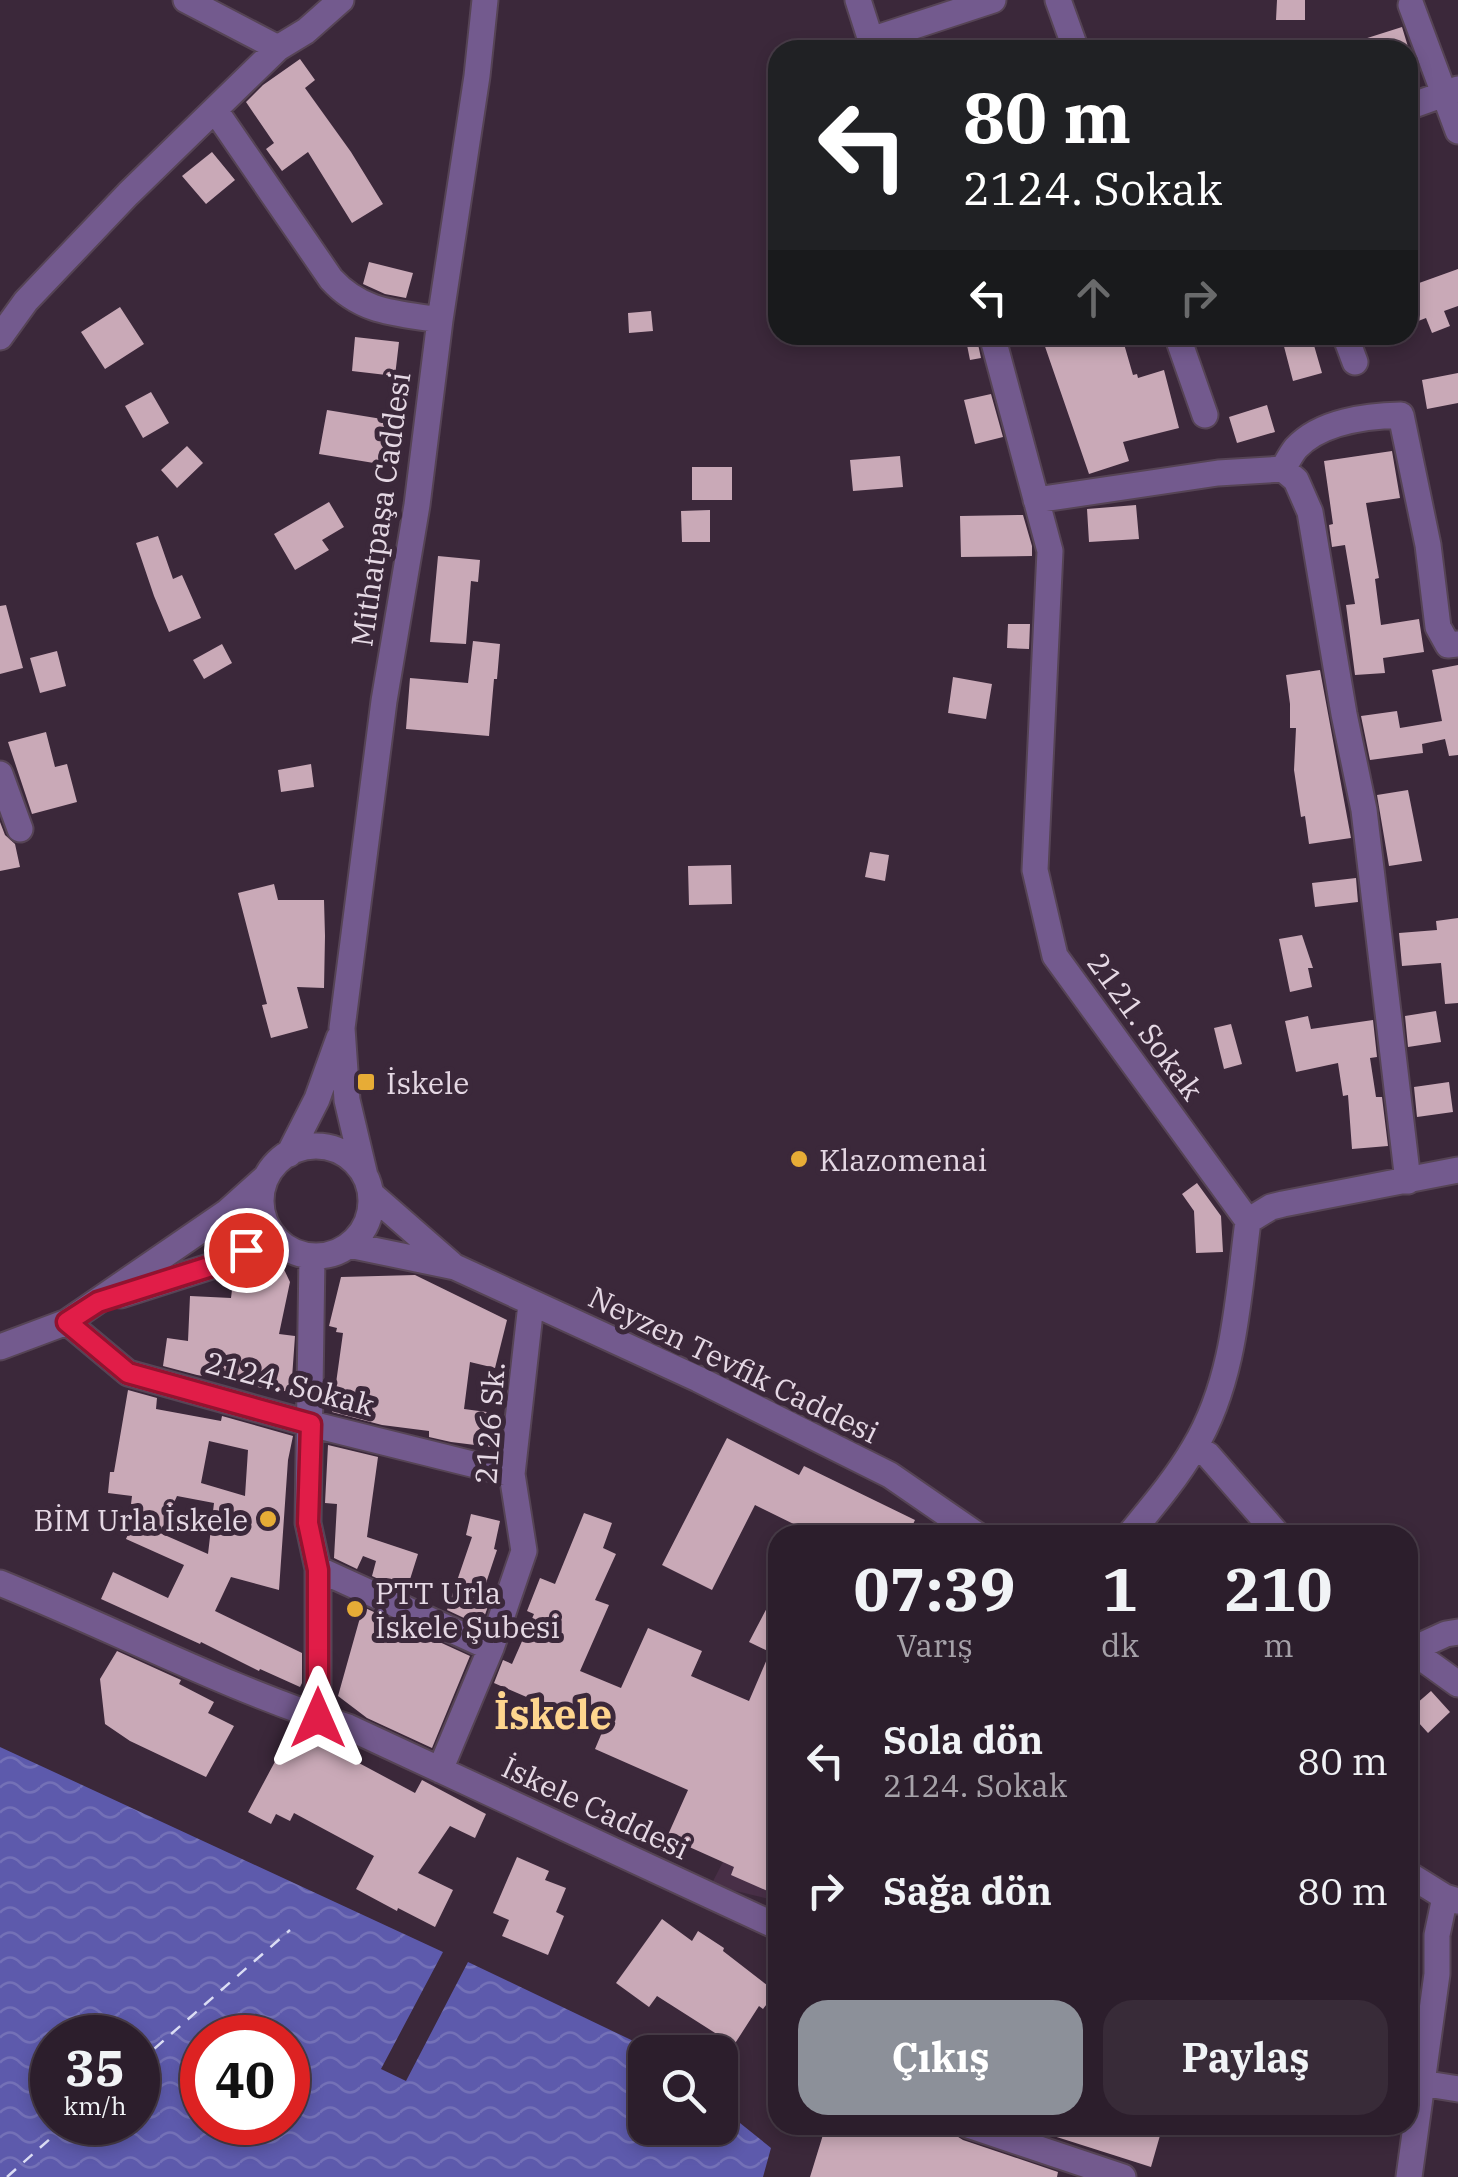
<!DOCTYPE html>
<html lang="tr">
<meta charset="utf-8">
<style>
:root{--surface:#2c1e2c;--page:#382b38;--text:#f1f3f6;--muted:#a6a2a9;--line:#483c48;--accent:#8c9099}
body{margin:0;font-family:"IBM Plex Serif",serif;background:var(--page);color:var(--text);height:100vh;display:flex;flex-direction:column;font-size:38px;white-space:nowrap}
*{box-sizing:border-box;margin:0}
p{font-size:32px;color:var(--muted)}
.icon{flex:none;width:55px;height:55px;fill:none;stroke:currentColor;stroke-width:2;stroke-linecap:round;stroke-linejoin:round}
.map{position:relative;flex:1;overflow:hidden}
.drawer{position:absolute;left:768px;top:1525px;width:650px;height:610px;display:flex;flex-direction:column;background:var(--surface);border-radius:30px;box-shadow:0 5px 15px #0003,0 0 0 2px var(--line)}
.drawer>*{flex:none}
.hud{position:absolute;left:768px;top:40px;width:650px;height:305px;border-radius:30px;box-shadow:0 5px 15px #0003,0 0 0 2px var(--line);background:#202124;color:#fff;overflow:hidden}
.buttons{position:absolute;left:628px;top:2035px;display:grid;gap:20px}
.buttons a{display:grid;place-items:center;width:110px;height:110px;border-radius:20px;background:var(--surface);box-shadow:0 5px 15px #0003,0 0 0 2px var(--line);font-size:50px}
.speed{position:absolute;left:30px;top:2015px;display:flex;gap:20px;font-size:50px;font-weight:700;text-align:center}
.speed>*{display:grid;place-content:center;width:130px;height:130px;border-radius:50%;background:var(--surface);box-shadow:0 5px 15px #0003,0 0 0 2px var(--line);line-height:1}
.speed small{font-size:25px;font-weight:400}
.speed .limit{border:15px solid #d22;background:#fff;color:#111}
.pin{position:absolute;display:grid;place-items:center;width:85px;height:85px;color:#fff;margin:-42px;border:5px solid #fff;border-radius:50%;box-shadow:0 2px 10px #0007}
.me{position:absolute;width:110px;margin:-55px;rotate:0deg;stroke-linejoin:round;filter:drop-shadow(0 0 8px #0008)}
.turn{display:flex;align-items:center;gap:35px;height:210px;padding:0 30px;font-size:45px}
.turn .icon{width:130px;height:130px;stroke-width:2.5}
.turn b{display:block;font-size:70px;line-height:85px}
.lanes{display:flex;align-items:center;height:95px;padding:0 30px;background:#0003;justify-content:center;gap:50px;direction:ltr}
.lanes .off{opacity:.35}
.eta{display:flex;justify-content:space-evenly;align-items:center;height:170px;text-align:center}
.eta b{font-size:60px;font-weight:700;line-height:70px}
.primary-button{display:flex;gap:20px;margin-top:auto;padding:20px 30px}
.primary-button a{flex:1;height:115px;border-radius:30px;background:var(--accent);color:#fff;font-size:40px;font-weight:700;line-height:115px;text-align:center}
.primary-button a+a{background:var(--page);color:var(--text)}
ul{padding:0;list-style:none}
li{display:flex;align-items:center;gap:30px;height:130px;padding:0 30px}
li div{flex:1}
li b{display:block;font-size:38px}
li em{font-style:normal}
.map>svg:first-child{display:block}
</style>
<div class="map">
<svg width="1458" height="2177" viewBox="0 0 1458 2177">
<defs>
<pattern id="water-waves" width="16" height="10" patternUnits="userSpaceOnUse" patternTransform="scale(2.5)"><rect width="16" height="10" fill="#5d5aac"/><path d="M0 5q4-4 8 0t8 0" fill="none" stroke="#7471b7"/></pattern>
</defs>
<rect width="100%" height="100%" fill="#3b283a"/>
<path fill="#482f47" d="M 760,1790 L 777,1798 L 777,1901 L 711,1885 Z"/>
<path fill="url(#water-waves)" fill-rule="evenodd" d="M 0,1747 L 443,1952 L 381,2069 L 406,2081 L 468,1962 L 648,2048 L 653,2052 L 645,2052 L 645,2128 L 720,2128 L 720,2107 L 771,2148 L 763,2177 L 0,2177 ZM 52,2038 L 138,2038 L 138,2122 L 52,2122 ZM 202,2038 L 288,2038 L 288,2122 L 202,2122 Z"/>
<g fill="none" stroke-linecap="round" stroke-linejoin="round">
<path stroke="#dbddf4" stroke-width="2.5" stroke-dasharray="12 10" stroke-linecap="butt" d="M 138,2063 L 290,1930
M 7,2177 L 69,2122"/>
</g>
<path fill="#c9a9b7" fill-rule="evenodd" d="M 1277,0 L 1305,0 L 1305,20 L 1276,20 Z
M 1402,27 L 1409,50 L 1343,50 L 1342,46 Z
M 300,59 L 315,80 L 305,88 L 351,152 L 383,204 L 352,223 L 308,152 L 282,171 L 266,149 L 274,143 L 246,102 L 263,85 Z
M 212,152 L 235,180 L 206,204 L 182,176 Z
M 369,262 L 413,273 L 406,298 L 385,294 L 363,284 Z
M 1458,269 L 1458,306 L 1444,311 L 1450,326 L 1432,333 L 1426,318 L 1408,325 L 1408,287 Z
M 120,307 L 144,344 L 105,369 L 81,332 Z
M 651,311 L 653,331 L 629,333 L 628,313 Z
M 965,335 L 976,335 L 981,358 L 970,360 Z
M 1041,335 L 1087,335 L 1089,340 L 1104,342 L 1122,337 L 1133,375 L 1137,374 L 1138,378 L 1164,370 L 1179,428 L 1123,442 L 1129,461 L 1089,474 Z
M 1281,335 L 1311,335 L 1322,373 L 1293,381 Z
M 355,337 L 399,342 L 395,376 L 352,371 Z
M 1458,373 L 1458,403 L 1427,409 L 1422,380 Z
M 151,392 L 169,423 L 143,438 L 125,406 Z
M 991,394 L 1003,437 L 975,444 L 964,400 Z
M 1267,405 L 1275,432 L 1237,443 L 1229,417 Z
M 327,410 L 388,420 L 380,464 L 319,454 Z
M 187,446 L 203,463 L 177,488 L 161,470 Z
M 1392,451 L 1400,498 L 1366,503 L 1379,578 L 1375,579 L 1381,625 L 1419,619 L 1424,652 L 1383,658 L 1385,673 L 1355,675 L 1346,605 L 1355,604 L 1345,545 L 1332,547 L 1329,525 L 1333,524 L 1324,461 Z
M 900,456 L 903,487 L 853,491 L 850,460 Z
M 692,467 L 732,467 L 732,500 L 692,500 Z
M 329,502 L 344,527 L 322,540 L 329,550 L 295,570 L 274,534 Z
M 1136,505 L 1139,539 L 1089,542 L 1087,509 Z
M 710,510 L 710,542 L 682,542 L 681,511 Z
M 1023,515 L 1032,546 L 1032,556 L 961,557 L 960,516 Z
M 158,536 L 173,579 L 182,575 L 201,618 L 169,632 L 154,596 L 136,543 Z
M 438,556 L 480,560 L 478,582 L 471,581 L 466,644 L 430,642 Z
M 6,605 L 23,668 L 0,674 L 0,606 Z
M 1008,624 L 1030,624 L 1029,649 L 1007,648 Z
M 473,641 L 500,644 L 497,679 L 494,679 L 489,736 L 406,729 L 410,678 L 468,683 Z
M 222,644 L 232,663 L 204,679 L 193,660 Z
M 57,651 L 66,686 L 40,693 L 30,658 Z
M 1458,665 L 1458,755 L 1449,756 L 1445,739 L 1422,744 L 1423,753 L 1370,760 L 1361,716 L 1397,711 L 1400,728 L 1442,721 L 1432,670 Z
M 1320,670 L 1351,838 L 1309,844 L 1305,816 L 1301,817 L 1294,770 L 1296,728 L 1290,728 L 1290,704 L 1286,675 Z
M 953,677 L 992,684 L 986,719 L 948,713 Z
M 46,732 L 55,767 L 67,764 L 77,802 L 32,814 L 8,742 Z
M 311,764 L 314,787 L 281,792 L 278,770 Z
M 1408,790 L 1422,861 L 1389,866 L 1377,795 Z
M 0,822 L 5,835 L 15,844 L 20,867 L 0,871 Z
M 870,852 L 889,855 L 885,881 L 865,877 Z
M 731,865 L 732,904 L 689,905 L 688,866 Z
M 1356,878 L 1358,902 L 1315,907 L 1312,883 Z
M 274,884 L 278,900 L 324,900 L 325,936 L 324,988 L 297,987 L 308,1028 L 271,1038 L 262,1005 L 267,1004 L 238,893 Z
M 1458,918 L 1458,1003 L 1445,1004 L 1441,963 L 1402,966 L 1399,933 L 1437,930 L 1436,921 Z
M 1302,935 L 1313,968 L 1308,968 L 1312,987 L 1290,992 L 1279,939 Z
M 1436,1011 L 1441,1042 L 1408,1047 L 1405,1016 Z
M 1308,1016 L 1311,1029 L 1373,1020 L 1377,1057 L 1370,1058 L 1376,1097 L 1382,1097 L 1388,1146 L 1352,1149 L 1348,1095 L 1343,1096 L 1338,1063 L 1296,1072 L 1285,1021 Z
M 1231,1024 L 1242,1064 L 1224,1069 L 1214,1028 Z
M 1449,1082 L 1453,1112 L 1417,1117 L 1414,1087 Z
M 1197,1183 L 1221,1216 L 1223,1252 L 1196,1253 L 1194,1211 L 1182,1194 Z
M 280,1261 L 290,1282 L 279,1334 L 295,1336 L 291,1392 L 224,1382 L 225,1380 L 197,1375 L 163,1366 L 167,1338 L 188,1341 L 190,1296 L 231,1298 L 234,1274 Z
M 415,1275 L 507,1320 L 495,1368 L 470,1362 L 464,1409 L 502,1414 L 499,1448 L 451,1442 L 429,1437 L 429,1431 L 382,1425 L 332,1412 L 343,1333 L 336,1332 L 337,1328 L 329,1326 L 341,1277 Z
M 128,1390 L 157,1398 L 156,1409 L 221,1421 L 222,1416 L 293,1436 L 288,1460 L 279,1590 L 231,1577 L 215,1611 L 302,1653 L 302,1683 L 300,1687 L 260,1669 L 259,1671 L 201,1642 L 200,1644 L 101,1599 L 113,1572 L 168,1598 L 184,1565 L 126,1539 L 141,1505 L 131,1504 L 132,1496 L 108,1493 L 110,1472 L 114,1472 ZM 209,1441 L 248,1450 L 245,1496 L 201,1483 ZM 177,1496 L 214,1503 L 208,1554 L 160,1533 Z
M 727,1438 L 799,1475 L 804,1466 L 915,1520 L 908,1535 L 816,1535 L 755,1505 L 712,1590 L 662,1565 Z
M 328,1445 L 378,1457 L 367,1537 L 418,1554 L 406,1592 L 372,1576 L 376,1561 L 363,1556 L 357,1569 L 334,1558 L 337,1504 L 325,1503 Z
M 584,1513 L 612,1523 L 603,1548 L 616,1554 L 595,1600 L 609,1605 L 580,1671 L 621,1688 L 648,1628 L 702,1651 L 691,1676 L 749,1701 L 770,1652 L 749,1642 L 778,1587 L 778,1880 L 772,1893 L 731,1875 L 734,1867 L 667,1837 L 688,1790 L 595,1749 L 603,1730 L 494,1683 L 503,1660 L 512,1664 L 534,1614 L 527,1611 L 540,1578 L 555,1584 Z
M 471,1514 L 500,1521 L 494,1549 L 497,1550 L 483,1592 L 492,1595 L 481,1626 L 447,1610 L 472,1537 L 466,1535 Z
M 363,1607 L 470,1656 L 432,1748 L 367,1718 L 338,1696 Z
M 117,1651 L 181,1680 L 179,1684 L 214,1702 L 208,1713 L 234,1726 L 206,1777 L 130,1741 L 105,1724 L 100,1679 Z
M 1431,1691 L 1450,1712 L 1428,1733 L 1408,1711 Z
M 294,1726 L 332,1740 L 329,1747 L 415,1793 L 422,1780 L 486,1814 L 475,1838 L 450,1826 L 418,1873 L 453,1890 L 435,1927 L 398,1908 L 397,1911 L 356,1889 L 374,1856 L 294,1813 L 290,1821 L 276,1814 L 271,1824 L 248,1812 Z
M 517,1857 L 549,1871 L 545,1880 L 566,1888 L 556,1912 L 564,1916 L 548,1955 L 502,1936 L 509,1920 L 493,1913 Z
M 662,1919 L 692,1941 L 698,1931 L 724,1948 L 723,1951 L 776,1992 L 763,2009 L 759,2006 L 734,2045 L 657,1996 L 649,2007 L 616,1983 Z
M 826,2125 L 952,2125 L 955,2135 L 963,2140 L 1058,2172 L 1057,2177 L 810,2177 Z
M 1019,2125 L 1163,2125 L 1151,2167 Z"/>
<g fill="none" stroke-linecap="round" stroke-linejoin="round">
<defs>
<path id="minor" d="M 186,0 L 278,48
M 858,0 L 874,50
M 1058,0 L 1076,50
M 1411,5 L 1458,131
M 871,40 L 993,0
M 1408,107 L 1458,89
M 215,110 L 331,279 C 362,313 396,313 440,320
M 992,335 L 1050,551 L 1035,870 L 1055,956 L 1248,1221 C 1238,1297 1235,1380 1194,1448 C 1176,1479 1152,1507 1129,1535
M 1177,335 L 1205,415
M 1345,335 L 1355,362
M 0,337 L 26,301 L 128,194 L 278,48 L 306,31 L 341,0
M 1283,469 C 1287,462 1291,454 1296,448 C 1321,421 1366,416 1401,415 L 1428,545 L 1438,627 L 1448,645 L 1458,644
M 1036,500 L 1218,473 L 1283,469 L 1296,480 L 1310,512 L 1344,714 L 1364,810 L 1408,1181
M 0,774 L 20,829
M261 1201a55 55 0 1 1 110 0a55 55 0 1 1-110 0Z
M 289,1154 L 317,1099 L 339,1038
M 365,1176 L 347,1100 L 342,1028 L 384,701 L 417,505 L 440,320 L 477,76 L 485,0
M 371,1194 L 451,1264
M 1248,1221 L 1271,1207 L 1283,1204 L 1458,1170
M 349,1245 L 455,1267 L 698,1379 L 890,1475 L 977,1535
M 312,1256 L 308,1523 L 318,1569 L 318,1718
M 121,1295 L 218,1264 L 273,1235
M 67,1322 L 128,1373 L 311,1424 L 512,1474
M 0,1347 L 67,1322 L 227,1212 L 266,1177
M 1195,1447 L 1208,1455 L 1278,1535
M 318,1569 L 491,1648
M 0,1583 C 116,1630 228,1689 348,1727 L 778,1927
M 1408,1648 L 1458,1684
M 1411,1650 L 1446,1634 L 1458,1632
M 440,1770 L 491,1648 L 524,1551 L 512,1474 L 531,1304
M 1408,1874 L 1445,1897 L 1458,1901
M 1421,2083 L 1458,2089
M 968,2125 L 1123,2177
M 1409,2177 L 1437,1974 L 1437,1935 L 1445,1897"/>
</defs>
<use href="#minor" stroke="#564455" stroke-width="29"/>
<use href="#minor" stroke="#735a8e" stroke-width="25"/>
</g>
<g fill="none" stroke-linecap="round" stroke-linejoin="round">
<defs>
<path id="route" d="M 246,1250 L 218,1264 L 98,1302 L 67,1322 L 128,1373 L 311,1424 L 308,1523 L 318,1570 L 318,1718"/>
</defs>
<use href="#route" stroke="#92132f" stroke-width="25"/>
<use href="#route" stroke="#e11d48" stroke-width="18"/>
</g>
<g fill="#e7ac36" stroke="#3b283a" stroke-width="4">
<rect x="356" y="1072" width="20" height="20" rx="5"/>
<circle cx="799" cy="1159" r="10"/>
<circle cx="268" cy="1519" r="10"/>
<circle cx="355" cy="1609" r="10"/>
</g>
<g text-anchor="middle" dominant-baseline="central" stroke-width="10" stroke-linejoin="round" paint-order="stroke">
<g font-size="30" fill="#e5d8e4" stroke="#3b283a">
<text transform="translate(380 509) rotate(-82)">Mithatpaşa Caddesi</text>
<text transform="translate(1146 1026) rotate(54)">2121. Sokak</text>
<text transform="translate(734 1364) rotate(26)">Neyzen Tevfik Caddesi</text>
<text transform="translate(290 1383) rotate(15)">2124. Sokak</text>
<text transform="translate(489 1423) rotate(-86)">2126 Sk.</text>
<text transform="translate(596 1807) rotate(25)">İskele Caddesi</text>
</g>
<g font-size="30" fill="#e5d8e4" stroke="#3b283a" text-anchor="start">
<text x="386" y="1082">İskele</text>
<text x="819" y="1159">Klazomenai</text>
<text x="248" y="1519" text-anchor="end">BİM Urla İskele</text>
<text x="375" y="1592">PTT Urla<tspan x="375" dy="34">İskele Şubesi</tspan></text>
</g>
<g font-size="40" font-weight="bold" fill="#fed58e" stroke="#3b283a">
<text x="553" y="1714">İskele</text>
</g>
</g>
</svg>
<div class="buttons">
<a><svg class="icon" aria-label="search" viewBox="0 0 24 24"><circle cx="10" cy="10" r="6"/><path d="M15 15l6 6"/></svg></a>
</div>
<div class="speed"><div>35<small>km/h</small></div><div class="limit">40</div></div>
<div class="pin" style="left:246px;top:1250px;background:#d93025"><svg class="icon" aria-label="arrive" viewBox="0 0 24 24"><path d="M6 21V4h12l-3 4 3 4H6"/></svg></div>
<svg class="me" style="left:318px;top:1718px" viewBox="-20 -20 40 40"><path d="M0-17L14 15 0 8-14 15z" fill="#e11d48" stroke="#fff" stroke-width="4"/></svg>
<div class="hud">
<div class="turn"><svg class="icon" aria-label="left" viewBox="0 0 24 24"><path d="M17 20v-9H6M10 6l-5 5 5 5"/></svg><div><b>80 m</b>2124. Sokak</div></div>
<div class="lanes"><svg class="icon" aria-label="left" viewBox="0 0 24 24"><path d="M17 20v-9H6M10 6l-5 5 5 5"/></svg><svg class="icon off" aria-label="ahead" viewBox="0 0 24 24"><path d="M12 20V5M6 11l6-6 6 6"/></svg><svg class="icon off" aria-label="right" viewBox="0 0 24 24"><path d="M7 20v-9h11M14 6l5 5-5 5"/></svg></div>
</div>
<section class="drawer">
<div class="eta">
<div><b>07:39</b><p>Varış</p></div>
<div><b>1</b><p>dk</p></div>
<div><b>210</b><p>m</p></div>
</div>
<ul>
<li><svg class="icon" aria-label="left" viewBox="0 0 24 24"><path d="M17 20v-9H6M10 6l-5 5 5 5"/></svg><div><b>Sola dön</b><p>2124. Sokak</p></div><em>80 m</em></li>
<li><svg class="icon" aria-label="right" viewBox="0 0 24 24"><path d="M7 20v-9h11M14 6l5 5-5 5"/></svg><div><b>Sağa dön</b></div><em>80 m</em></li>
</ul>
<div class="primary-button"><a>Çıkış</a><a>Paylaş</a></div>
</section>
</div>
